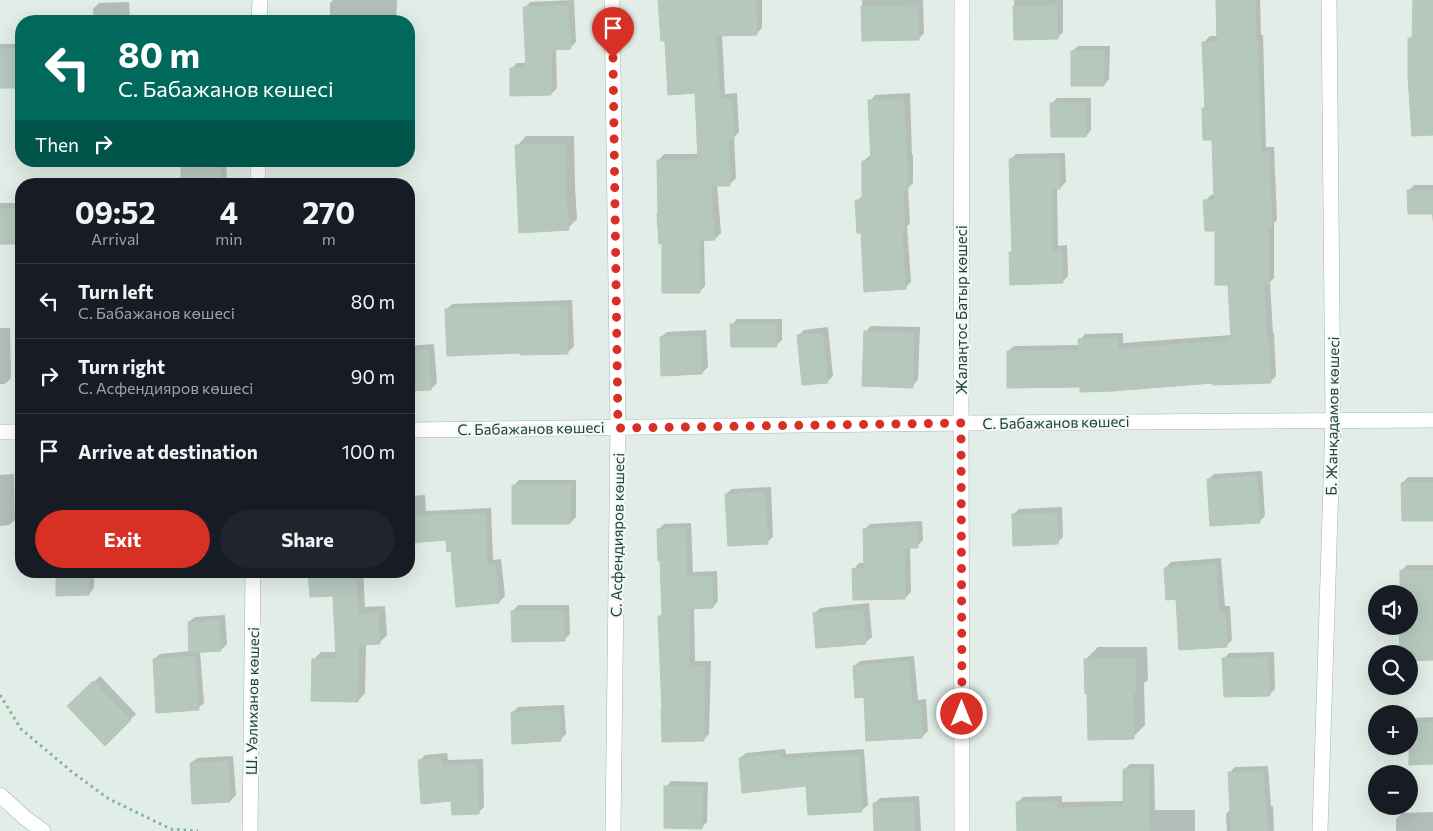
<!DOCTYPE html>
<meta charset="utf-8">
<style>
:root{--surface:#171b24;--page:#20242c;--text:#f1f3f6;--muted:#9ea1a6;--line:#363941;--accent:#d93025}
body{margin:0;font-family:Commissioner,sans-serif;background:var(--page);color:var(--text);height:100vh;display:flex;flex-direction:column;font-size:19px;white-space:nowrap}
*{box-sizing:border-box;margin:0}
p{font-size:16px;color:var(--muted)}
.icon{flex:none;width:28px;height:28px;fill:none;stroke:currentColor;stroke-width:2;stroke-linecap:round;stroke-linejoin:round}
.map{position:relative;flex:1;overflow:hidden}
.sheet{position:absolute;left:15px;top:178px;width:400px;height:400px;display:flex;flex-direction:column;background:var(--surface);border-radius:20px;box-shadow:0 5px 20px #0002}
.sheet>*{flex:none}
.banner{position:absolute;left:15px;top:15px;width:400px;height:152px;border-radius:20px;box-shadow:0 5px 20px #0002;background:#00695c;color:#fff;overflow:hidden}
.fabs{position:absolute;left:1368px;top:585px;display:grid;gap:10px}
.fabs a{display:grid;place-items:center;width:50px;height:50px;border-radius:50%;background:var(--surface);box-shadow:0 5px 20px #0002;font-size:25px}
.pin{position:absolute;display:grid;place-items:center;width:42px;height:42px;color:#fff;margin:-51px -21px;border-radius:50% 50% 50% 0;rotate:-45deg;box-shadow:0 0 5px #0007}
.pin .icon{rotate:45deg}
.me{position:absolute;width:55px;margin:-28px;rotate:0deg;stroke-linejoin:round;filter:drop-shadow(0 0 4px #0008)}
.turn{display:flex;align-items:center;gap:18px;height:105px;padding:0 20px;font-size:22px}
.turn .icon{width:65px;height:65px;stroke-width:2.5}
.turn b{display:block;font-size:35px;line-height:42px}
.then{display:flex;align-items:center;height:48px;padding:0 20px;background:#0003;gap:10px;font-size:19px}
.eta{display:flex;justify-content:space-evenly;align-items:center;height:85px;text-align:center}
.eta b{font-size:30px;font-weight:700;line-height:35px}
.primary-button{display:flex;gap:10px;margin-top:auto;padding:10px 20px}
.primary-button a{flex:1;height:58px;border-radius:30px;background:var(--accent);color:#fff;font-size:20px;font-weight:700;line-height:58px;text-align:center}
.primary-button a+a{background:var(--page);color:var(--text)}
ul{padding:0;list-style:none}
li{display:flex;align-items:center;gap:15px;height:75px;padding:0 20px;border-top:1px solid var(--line)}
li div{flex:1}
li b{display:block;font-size:19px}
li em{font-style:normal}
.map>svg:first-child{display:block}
</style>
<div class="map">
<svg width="1433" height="831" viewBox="0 0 1433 831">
<rect width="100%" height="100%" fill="#e1ede6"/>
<path fill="#0003" d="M 333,0 L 397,0 L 396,21 L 330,21 L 330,3 Z
M 574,0 L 576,42 L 570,48 L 556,48 L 557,88 L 551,94 L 512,68 L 517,63 L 527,63 L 525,8 L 530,2 Z
M 659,0 L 762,0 L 762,28 L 756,34 L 722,35 L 725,94 L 737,93 L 739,132 L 734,137 L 736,178 L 730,184 L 717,184 L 721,233 L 715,239 L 704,240 L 705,286 L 699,292 L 664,243 L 659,214 L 659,160 L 664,154 L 699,154 L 696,92 L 667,39 Z
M 862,0 L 923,0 L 924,33 L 919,39 L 863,40 Z
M 1014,0 L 1063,0 L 1063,32 L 1057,38 L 1015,39 Z
M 1217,0 L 1260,0 L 1261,35 L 1263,35 L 1266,147 L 1274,147 L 1277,220 L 1274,223 L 1274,278 L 1270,282 L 1273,333 L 1274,333 L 1276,376 L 1270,382 L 1214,382 L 1081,386 L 1008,351 L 1014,346 L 1080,345 L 1080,340 L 1085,334 L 1123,333 L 1123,343 L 1232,335 L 1229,284 L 1217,229 L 1205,201 L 1211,195 L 1215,195 L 1214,139 L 1204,108 L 1206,105 L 1204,42 L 1210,36 L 1218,36 Z
M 129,2 L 130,21 L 94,21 L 93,9 L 99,3 Z
M 0,44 L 21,44 L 21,87 L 0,87 Z
M 1078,46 L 1110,46 L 1109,79 L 1104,85 L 1072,51 Z
M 910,93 L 912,155 L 913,155 L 913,183 L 908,188 L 910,224 L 907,226 L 911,282 L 905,288 L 862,232 L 857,201 L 863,195 L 863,162 L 869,156 L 872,156 L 870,101 L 875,95 Z
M 1057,98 L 1091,98 L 1091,130 L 1086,136 L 1051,104 Z
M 526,136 L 574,136 L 575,188 L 577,219 L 568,228 L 517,146 Z
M 1065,153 L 1066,182 L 1060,188 L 1057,188 L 1058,246 L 1067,245 L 1068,276 L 1062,282 L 1010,253 L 1013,250 L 1010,160 L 1016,154 Z
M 182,161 L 226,161 L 227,182 L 225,184 L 183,184 Z
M 344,161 L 388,161 L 344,164 Z
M 1414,185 L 1433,185 L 1433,223 L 1432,213 L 1408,191 Z
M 0,203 L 21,203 L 21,243 L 0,243 Z
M 572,300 L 574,346 L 568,352 L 521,351 L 446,310 L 452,304 Z
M 737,319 L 782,319 L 782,340 L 776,345 L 732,325 Z
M 871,326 L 920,327 L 918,380 L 912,386 L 865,332 Z
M 828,327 L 833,376 L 827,382 L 798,336 L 804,330 Z
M 0,328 L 10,328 L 11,378 L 5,384 L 0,384 Z
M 706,330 L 708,367 L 702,373 L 661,337 L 667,332 Z
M 434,344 L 437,383 L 431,389 L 409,390 L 409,346 Z
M 1262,471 L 1265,516 L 1259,522 L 1208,480 L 1214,474 Z
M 14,474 L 15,520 L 9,525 L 0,526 L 0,475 Z
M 1408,477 L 1433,477 L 1433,520 L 1402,483 Z
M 519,480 L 576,480 L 576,517 L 570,523 L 513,486 Z
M 771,487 L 773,537 L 767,542 L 726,494 L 732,489 Z
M 425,495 L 426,511 L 491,508 L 493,560 L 501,559 L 505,596 L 499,602 L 452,550 L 448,539 L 409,541 L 409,496 Z
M 1062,507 L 1063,537 L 1057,543 L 1013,515 L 1019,509 Z
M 922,521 L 923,540 L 917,546 L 910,547 L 911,592 L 905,598 L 854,569 L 859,563 L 865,563 L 864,530 L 870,524 Z
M 691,523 L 693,572 L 717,571 L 718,601 L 713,607 L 694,608 L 695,661 L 711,661 L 709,734 L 703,740 L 660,616 L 664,612 L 658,530 L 664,524 Z
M 1221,558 L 1225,606 L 1230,606 L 1232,640 L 1226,646 L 1178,598 L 1165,568 L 1171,562 Z
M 1407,565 L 1433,565 L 1433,659 L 1409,660 L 1409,594 L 1401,571 Z
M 57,571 L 94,571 L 94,588 L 89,594 Z
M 309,571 L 363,571 L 365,607 L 385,606 L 387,635 L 380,642 L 366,643 L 365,693 L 358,701 L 313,660 L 321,652 L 337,652 L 334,594 Z
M 869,603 L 872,637 L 866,642 L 814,614 L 820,608 Z
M 518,605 L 569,605 L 570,634 L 564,640 L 513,611 Z
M 225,615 L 227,644 L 221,650 L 200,651 L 204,703 L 198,708 L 154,659 L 160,654 L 191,651 L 189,622 L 195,617 Z
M 1098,647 L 1147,647 L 1148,680 L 1144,683 L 1145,725 L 1133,737 L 1086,659 Z
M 1274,652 L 1275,689 L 1269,695 L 1224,659 L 1229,653 Z
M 914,656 L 918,700 L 926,699 L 928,731 L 922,737 L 865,696 L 854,666 L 860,661 Z
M 100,676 L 136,714 L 105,744 L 69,706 Z
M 564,705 L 566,734 L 560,740 L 512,713 L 518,707 Z
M 1433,717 L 1433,763 L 1410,764 L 1409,723 L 1413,718 Z
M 785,749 L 786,754 L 864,749 L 868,805 L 862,810 L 808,785 L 740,758 L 746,753 Z
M 447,753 L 448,760 L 483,759 L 484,807 L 478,813 L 453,800 L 419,761 L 425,755 Z
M 233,756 L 236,795 L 230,801 L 191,763 L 197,758 Z
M 1130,764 L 1154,764 L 1155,810 L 1195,810 L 1195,831 L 1018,831 L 1017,803 L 1023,797 L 1062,796 L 1062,802 L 1125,801 L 1124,770 Z
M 1268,766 L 1271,806 L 1273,806 L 1274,831 L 1227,831 L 1226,814 L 1231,809 L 1229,773 L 1235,767 Z
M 671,781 L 708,782 L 707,822 L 701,828 L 666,787 Z
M 919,796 L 921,831 L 875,831 L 874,804 L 880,798 Z
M 1433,812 L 1433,831 L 1396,831 L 1396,819 L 1402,813 Z"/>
<path fill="#b6c8be" stroke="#b3c7bc" d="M 658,0 L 756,0 L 757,35 L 716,36 L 720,99 L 732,99 L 734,139 L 729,140 L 730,186 L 711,186 L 715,240 L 699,241 L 700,293 L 662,293 L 662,244 L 659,244 L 657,214 L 658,214 L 657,160 L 698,159 L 695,93 L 668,95 L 665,41 L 661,41 Z
M 1216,0 L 1255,0 L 1256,40 L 1258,40 L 1261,152 L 1269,152 L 1272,227 L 1269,228 L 1269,285 L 1264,285 L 1267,338 L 1269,338 L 1271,383 L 1213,385 L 1213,383 L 1113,391 L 1080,392 L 1080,387 L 1007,388 L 1007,351 L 1079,350 L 1078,339 L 1117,338 L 1118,349 L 1231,340 L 1228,285 L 1215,285 L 1215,231 L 1205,231 L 1203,200 L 1214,200 L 1212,140 L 1203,140 L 1202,108 L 1205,108 L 1202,42 L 1217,41 Z
M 1413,0 L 1433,0 L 1433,135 L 1412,136 L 1408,76 L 1408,38 L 1412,38 Z
M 568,5 L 571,49 L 551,50 L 551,95 L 510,96 L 510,68 L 526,68 L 523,7 Z
M 918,5 L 919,40 L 862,41 L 861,6 Z
M 1057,5 L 1058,39 L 1014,40 L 1013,6 Z
M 0,49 L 21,49 L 21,88 L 0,88 Z
M 1071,51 L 1104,51 L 1104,86 L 1071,86 Z
M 904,99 L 907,161 L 908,161 L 908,190 L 903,190 L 905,231 L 902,231 L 906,289 L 864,292 L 861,233 L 857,233 L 855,200 L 862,200 L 862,161 L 871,161 L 868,100 Z
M 1050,103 L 1086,103 L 1086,137 L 1051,137 Z
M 565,144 L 566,198 L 569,230 L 519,233 L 515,145 Z
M 1060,158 L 1060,189 L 1052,189 L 1052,251 L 1062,251 L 1063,283 L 1010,285 L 1009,252 L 1012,252 L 1009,159 Z
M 181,161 L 221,161 L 221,184 L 181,184 Z
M 1407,190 L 1433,190 L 1433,214 L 1408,214 Z
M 21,208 L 21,244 L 0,244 L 0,209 Z
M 567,305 L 568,354 L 520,355 L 520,353 L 447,356 L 445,309 Z
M 730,324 L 777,324 L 777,347 L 731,347 Z
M 864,331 L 914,333 L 913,388 L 862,386 Z
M 823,333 L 828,383 L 802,385 L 797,335 Z
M 701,336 L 702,374 L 661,376 L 660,337 Z
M 429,349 L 431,390 L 409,391 L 409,351 Z
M 1257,476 L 1260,523 L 1210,526 L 1207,479 Z
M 1433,482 L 1433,521 L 1402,521 L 1401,483 Z
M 512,485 L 571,485 L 570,524 L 512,524 Z
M 765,492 L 768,544 L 728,546 L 725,494 Z
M 486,513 L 487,565 L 496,565 L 499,603 L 456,607 L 451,551 L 447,552 L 446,540 L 409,543 L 409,516 Z
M 1057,513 L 1058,544 L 1013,546 L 1012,514 Z
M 917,526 L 918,548 L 905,548 L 905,599 L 853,600 L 852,569 L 864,568 L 863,529 Z
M 686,528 L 687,577 L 712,576 L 713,608 L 689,609 L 690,667 L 705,666 L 704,741 L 662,742 L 661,710 L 662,710 L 658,616 L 662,616 L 660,560 L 658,561 L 657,529 Z
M 1216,564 L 1219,611 L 1225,611 L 1227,647 L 1179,650 L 1176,599 L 1166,600 L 1164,568 Z
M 1400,570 L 1433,570 L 1433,660 L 1409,661 L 1409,654 L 1400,654 L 1399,626 L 1409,626 L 1409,594 L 1400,594 Z
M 56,571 L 89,571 L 89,595 L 56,596 Z
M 308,571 L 356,571 L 358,614 L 378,612 L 380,644 L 359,645 L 358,702 L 311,701 L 312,659 L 336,659 L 333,596 L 310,597 Z
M 863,609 L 866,644 L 816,648 L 813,613 Z
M 564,610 L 565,641 L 512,642 L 511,611 Z
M 219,620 L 221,651 L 189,653 L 188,622 Z
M 195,656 L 199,710 L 156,713 L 153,659 Z
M 1268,657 L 1270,696 L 1224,697 L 1222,658 Z
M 1136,658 L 1136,693 L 1133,693 L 1134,739 L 1088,740 L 1087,693 L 1085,694 L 1084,659 Z
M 909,661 L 912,705 L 921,704 L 922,738 L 866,741 L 864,697 L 855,698 L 853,666 Z
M 93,681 L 131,720 L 105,746 L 67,706 Z
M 559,710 L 561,741 L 512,744 L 511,712 Z
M 1433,722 L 1433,764 L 1409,765 L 1409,724 Z
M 780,754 L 780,759 L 859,755 L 862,812 L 808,815 L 806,786 L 742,793 L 739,758 Z
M 441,758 L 442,765 L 477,764 L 479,814 L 452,815 L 451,801 L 421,804 L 418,760 Z
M 228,761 L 230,802 L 192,804 L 190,763 Z
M 1123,769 L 1149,769 L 1149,831 L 1017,831 L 1016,802 L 1057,801 L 1057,808 L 1123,806 Z
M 1263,771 L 1268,831 L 1231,831 L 1228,772 Z
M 664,786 L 703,787 L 702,829 L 664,828 Z
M 914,802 L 915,831 L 874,831 L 873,803 Z"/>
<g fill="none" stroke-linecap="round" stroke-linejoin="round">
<defs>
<path id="minor" d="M 612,0 L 618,427 L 613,831
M 259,21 L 260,0
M 258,184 L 258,161
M 409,430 L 961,423 L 1433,420
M 0,432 L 21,432
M 0,795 L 25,818 L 43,831
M 250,831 L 253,571
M 962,831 L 961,423 L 962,0
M 1320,831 L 1333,420 L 1329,0"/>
</defs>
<use href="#minor" stroke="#a3b6ac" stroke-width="16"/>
<path stroke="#7fb49a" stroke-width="3" stroke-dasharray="2.5 4" stroke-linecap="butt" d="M 0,695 L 21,729 L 72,772 L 109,799 L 171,829 L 198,831"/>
<use href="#minor" stroke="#fff" stroke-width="15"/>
</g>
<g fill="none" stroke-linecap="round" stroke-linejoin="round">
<path stroke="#d93025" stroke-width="9" stroke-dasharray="0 16.2" d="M 613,58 L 618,428 L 961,423 L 962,714"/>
</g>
<g text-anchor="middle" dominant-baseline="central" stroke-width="4.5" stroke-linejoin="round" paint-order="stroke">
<g font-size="15" fill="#204032" stroke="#f2f9f5">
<text transform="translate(961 310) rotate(-90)">Жалаңтос Батыр көшесі</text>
<text transform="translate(1332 416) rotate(-89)">Б. Жанқадамов көшесі</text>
<text transform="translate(1056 422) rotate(-1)">С. Бабажанов көшесі</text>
<text transform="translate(531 428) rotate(-1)">С. Бабажанов көшесі</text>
<text transform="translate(617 535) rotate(-89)">С. Асфендияров көшесі</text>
<text transform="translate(252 701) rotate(-89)">Ш. Уәлиханов көшесі</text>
</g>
</g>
</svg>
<div class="fabs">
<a><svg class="icon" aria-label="sound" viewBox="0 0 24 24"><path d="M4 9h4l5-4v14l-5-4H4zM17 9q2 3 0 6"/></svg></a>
<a><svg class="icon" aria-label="search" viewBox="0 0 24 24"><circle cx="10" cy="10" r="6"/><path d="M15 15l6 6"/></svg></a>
<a>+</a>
<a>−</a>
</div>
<div class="pin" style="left:613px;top:58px;background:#d93025"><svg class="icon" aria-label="arrive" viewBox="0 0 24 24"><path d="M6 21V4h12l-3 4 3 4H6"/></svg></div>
<svg class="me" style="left:962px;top:714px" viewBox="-20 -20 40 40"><circle r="17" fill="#d93025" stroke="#fff" stroke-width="3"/><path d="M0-11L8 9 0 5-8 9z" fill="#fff"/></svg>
<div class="banner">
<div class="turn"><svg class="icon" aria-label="left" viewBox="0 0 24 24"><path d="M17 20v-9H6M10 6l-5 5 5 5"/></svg><div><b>80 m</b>С. Бабажанов көшесі</div></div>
<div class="then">Then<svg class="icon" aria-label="right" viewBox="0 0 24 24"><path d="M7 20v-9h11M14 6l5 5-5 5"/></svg></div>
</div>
<section class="sheet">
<div class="eta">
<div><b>09:52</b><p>Arrival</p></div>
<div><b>4</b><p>min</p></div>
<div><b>270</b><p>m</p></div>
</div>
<ul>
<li><svg class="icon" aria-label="left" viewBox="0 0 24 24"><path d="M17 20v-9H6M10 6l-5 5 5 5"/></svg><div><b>Turn left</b><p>С. Бабажанов көшесі</p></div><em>80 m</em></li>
<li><svg class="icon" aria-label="right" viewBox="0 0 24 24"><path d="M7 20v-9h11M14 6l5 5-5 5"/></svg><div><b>Turn right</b><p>С. Асфендияров көшесі</p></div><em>90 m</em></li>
<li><svg class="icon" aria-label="arrive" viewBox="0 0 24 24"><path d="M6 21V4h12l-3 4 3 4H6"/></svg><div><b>Arrive at destination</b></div><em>100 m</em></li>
</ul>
<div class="primary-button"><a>Exit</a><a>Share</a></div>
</section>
</div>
